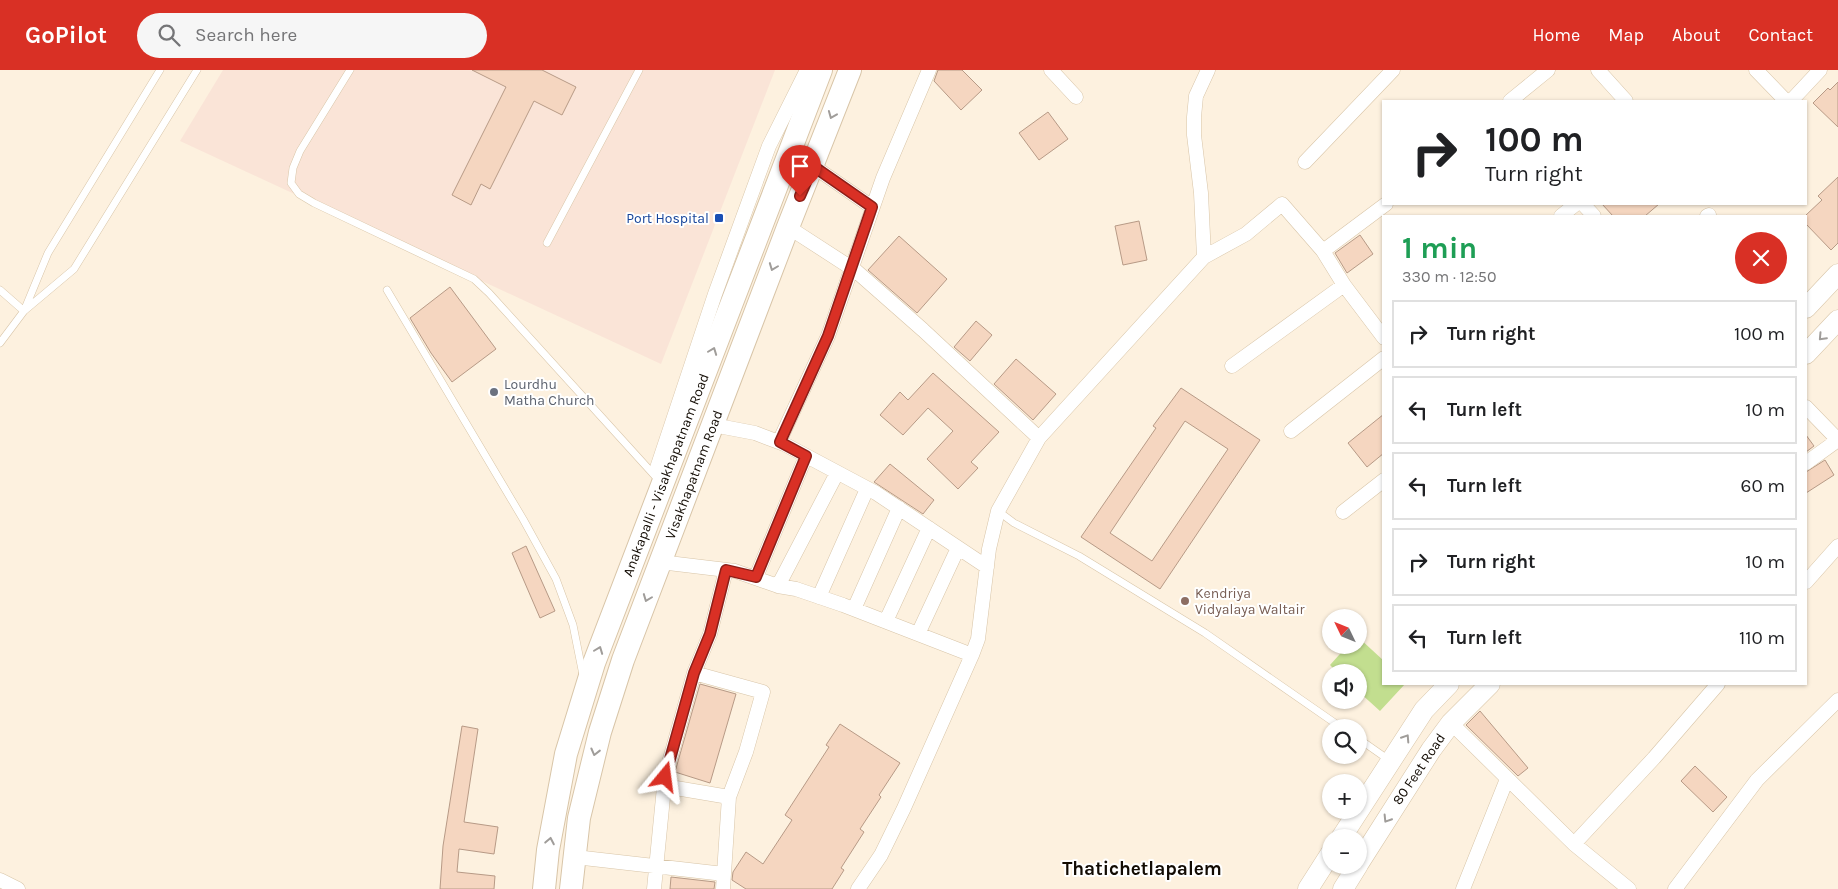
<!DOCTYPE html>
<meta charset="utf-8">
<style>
:root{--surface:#fff;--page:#f6f6f6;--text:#202124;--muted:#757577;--line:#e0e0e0;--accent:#d93025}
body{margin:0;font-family:Karla,sans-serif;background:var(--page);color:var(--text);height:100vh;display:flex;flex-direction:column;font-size:19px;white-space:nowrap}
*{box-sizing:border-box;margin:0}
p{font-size:16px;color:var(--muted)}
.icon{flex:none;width:28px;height:28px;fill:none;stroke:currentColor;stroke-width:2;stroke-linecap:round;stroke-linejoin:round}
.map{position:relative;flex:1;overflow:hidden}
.side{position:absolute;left:1382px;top:145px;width:425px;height:470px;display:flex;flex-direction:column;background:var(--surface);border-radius:0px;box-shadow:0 1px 4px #0004}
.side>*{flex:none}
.guide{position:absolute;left:1382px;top:30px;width:425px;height:105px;border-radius:0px;box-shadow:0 1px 4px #0004;background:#fff;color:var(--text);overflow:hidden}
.needle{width:32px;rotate:313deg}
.fabs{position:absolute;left:1322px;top:539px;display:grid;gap:10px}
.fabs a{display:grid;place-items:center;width:45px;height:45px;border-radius:50%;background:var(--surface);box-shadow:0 1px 4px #0004;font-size:25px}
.pin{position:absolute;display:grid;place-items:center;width:42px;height:42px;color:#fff;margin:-51px -21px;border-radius:50% 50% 50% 0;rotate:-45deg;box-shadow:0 0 5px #0007}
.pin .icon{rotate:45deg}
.me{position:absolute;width:55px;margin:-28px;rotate:16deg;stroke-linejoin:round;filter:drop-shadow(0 0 4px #0008)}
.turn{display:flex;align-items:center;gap:18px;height:105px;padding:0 20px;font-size:22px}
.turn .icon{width:65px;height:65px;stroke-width:2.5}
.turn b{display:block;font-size:35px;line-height:42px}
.round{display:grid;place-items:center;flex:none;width:52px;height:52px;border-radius:26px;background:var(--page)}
.overview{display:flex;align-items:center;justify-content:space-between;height:85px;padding:0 20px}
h1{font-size:30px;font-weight:700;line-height:38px;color:#1e9e55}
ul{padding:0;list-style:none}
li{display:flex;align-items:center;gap:15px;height:68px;margin:0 10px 8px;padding:0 10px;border:2px solid var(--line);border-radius:0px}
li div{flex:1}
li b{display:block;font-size:19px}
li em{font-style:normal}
header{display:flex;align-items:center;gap:30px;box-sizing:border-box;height:70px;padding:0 25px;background:var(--accent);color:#fff}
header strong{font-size:24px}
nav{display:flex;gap:28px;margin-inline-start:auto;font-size:18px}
.search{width:350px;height:45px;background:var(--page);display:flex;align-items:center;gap:12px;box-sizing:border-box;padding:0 18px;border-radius:28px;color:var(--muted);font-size:19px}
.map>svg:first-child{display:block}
</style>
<header>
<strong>GoPilot</strong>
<div class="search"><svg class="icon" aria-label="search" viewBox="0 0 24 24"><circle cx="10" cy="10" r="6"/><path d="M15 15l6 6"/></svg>Search here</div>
<nav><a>Home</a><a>Map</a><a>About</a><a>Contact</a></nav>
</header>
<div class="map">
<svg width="1838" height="819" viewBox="0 0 1838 819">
<rect width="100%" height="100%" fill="#fdf1df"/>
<path fill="#fae4d7" d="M 223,0 L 775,0 L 661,294 L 180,71 Z"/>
<path fill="#c2de8f" d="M 1359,568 L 1384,591 L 1384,614 L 1405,614 L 1380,641 L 1359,622 L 1359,602 L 1337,602 L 1330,595 L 1348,575 L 1359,575 Z"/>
<path fill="#f5d6c0" stroke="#b79a86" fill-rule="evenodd" d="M 472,0 L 542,0 L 576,17 L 562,45 L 534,31 L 490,119 L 481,114 L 471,135 L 452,125 L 506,17 Z
M 938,0 L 962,0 L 982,20 L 961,40 L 934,11 Z
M 1838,12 L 1838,57 L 1813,33 L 1828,18 L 1830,20 Z
M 1048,42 L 1068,69 L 1039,90 L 1019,63 Z
M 1838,107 L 1838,173 L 1831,180 L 1806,154 L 1806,145 L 1822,130 L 1818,126 Z
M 1602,134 L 1659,134 L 1645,146 L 1613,146 Z
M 1139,151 L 1147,190 L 1123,195 L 1115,156 Z
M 1360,165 L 1373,184 L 1347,203 L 1335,183 Z
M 899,166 L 947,209 L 917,243 L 868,200 Z
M 450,217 L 496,279 L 452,312 L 431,283 L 410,248 Z
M 976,251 L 992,265 L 970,291 L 954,277 Z
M 1016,289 L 1056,324 L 1033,350 L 994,314 Z
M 933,303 L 999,362 L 971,392 L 978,398 L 958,419 L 927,389 L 953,361 L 928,338 L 903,365 L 880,345 L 900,322 L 908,330 Z
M 1181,318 L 1260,370 L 1160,519 L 1081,467 L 1156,358 L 1153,356 ZM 1185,351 L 1228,379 L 1152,491 L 1110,463 Z
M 1384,344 L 1384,383 L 1367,397 L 1348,373 Z
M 1806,365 L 1814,376 L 1806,382 Z
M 1825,390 L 1834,405 L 1806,423 L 1806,402 Z
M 890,394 L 934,430 L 923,444 L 874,412 Z
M 526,476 L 555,541 L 540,548 L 512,483 Z
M 700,614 L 736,624 L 710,713 L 675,702 Z
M 1480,641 L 1528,698 L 1518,706 L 1466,655 Z
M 840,654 L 900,693 L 879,725 L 881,727 L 860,759 L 864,762 L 841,798 L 844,800 L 832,819 L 746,819 L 732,810 L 733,802 L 746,782 L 763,794 L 792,750 L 785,745 L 829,677 L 826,675 Z
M 462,656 L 478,659 L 464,752 L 498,757 L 494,784 L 459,779 L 457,802 L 495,806 L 494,819 L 440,819 L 443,776 Z
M 1695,696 L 1727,727 L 1713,742 L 1681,711 Z
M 671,807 L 715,812 L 714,819 L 670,819 Z"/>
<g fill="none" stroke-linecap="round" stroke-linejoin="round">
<defs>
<path id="lane" d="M 350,0 L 300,81 L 293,98 L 291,113 L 299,124 L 314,133 L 474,209 L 489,223 L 655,406
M 547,173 L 639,0
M 0,220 L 24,241 L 74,199 L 197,0
M 387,220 L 523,449 L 556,509 L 573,555 L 583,605
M 0,273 L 24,241 L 48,183 L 160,0
M 998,441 L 1014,453 L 1079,486 L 1205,563 L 1342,658
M 1359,669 L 1389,690"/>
<path id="street" d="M 1051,0 L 1076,27
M 1598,0 L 1626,31
M 1756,0 L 1786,31
M 1510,31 L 1548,0
M 1791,31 L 1820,0
M 1305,92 L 1393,0
M 813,96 L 872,137
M 1583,134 L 1594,146
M 1561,146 L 1576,134
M 1707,146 L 1709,145
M 788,157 L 856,201 L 923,260 L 1039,368
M 1323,181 L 1386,134
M 1204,187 L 1201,123 L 1194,65 L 1194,47 L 1196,26 L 1208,0
M 1232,296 L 1344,215
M 1806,337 L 1838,370
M 713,355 L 755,363 L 784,374 L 876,423 L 987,497
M 1291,361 L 1384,288
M 779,372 L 828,266 L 883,108 L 929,0
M 1806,393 L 1838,370
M 657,398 L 715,224 L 769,76 L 807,0
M 1343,442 L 1384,410
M 660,492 L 735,501 L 778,516 L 796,519 L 843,535 L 972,585
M 756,507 L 806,386
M 1806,512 L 1838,476
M 778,516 L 837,403
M 819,527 L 867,419
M 854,539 L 899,438
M 886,551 L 929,458
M 918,564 L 958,478
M 694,603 L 763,622 L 746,682 L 729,727 L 723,819
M 1451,653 L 1574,774 L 1629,819
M 664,716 L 729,727
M 1574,774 L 1654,688 L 1718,614
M 575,787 L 724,804
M 0,810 L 18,819
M 654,819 L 665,707 L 694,603 L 710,564 L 726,500
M 858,819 L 881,785 L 904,738 L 972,585 L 978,569 L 989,479 L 998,441 L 1039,368 L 1204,187 L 1246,164 L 1282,134 L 1323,181 L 1344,215 L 1384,268
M 1463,819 L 1507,709
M 1675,819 L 1757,710 L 1838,630"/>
<path id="secondary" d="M 1806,238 L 1838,204
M 1806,284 L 1838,250
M 1341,768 L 1424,640 L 1449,614
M 1359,793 L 1431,680 L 1451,653 L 1490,614
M 1308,819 L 1331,783
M 1343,819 L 1358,795"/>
<path id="primary" d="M 544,819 L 548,780 L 566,684 L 594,593 L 821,0
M 571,819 L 579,748 L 600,662 L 623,590 L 788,157 L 850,0"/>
</defs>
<use href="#lane" stroke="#d8c5a8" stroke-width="8"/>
<use href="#street" stroke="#d8c5a8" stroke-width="15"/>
<use href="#secondary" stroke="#d8c5a8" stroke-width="21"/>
<use href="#primary" stroke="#d8c5a8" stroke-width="24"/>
<use href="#lane" stroke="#fff" stroke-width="7"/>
<use href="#street" stroke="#fff" stroke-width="14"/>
<use href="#secondary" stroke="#fff" stroke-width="20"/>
<use href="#primary" stroke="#fff" stroke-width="22"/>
</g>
<defs><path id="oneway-chevron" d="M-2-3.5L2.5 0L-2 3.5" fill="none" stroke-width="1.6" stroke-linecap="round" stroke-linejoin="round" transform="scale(1.25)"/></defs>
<g stroke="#a09d9a">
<use href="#oneway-chevron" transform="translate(832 45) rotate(112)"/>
<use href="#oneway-chevron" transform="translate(773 197) rotate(111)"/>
<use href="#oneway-chevron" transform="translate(1822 267) rotate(133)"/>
<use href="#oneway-chevron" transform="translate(713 281) rotate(-69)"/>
<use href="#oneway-chevron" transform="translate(647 528) rotate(111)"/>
<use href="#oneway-chevron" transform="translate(599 580) rotate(-69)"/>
<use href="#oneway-chevron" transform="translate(1406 668) rotate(-57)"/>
<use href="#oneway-chevron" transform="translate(595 682) rotate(104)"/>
<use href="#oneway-chevron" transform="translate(1387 749) rotate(122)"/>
<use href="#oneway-chevron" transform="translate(550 771) rotate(-79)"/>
</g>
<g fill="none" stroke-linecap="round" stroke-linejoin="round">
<defs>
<path id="route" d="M 665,707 L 694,603 L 710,564 L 726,500 L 756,507 L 806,386 L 780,372 L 828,266 L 872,137 L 813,96 L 800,126"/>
</defs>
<use href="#route" stroke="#8d1f18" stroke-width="12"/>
<use href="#route" stroke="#d93025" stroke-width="9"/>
</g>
<rect fill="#1a4fb4" stroke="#fff" stroke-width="2" x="714" y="143" width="10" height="10" rx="2.5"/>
<circle fill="#6b7280" stroke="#fff" stroke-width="2" cx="494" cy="322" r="5"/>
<circle fill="#8d6e63" stroke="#fff" stroke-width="2" cx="1185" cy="531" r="5"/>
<g text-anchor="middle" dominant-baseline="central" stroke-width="4" stroke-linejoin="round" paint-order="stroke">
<g font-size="14" fill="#164399" stroke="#fff" text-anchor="end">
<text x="709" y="148">Port Hospital</text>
</g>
<g font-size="14" fill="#5b616d" stroke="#fff" text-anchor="start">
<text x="504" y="314">Lourdhu<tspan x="504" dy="16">Matha Church</tspan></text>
</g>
<g font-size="14" fill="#120b03" stroke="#fff">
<text transform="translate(666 405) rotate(-69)">Anakapalli - Visakhapatnam Road</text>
<text transform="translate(694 405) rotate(-69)">Visakhapatnam Road</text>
<text transform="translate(1419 699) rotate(-56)">80 Feet Road</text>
</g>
<g font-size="14" fill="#785e54" stroke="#fff" text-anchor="start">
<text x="1195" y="523">Kendriya<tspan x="1195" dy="16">Vidyalaya Waltair</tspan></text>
</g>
<g font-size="19" font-weight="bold" fill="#120b03" stroke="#fff">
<text x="1142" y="799">Thatichetlapalem</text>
</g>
</g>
</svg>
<div class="fabs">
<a><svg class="needle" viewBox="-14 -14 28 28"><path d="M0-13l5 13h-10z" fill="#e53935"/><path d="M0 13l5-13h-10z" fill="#757577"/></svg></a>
<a><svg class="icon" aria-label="sound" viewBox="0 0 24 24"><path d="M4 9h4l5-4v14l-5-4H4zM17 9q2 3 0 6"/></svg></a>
<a><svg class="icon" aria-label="search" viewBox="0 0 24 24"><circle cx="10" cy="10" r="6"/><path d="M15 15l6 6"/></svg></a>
<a>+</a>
<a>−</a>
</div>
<div class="pin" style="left:800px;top:126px;background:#d93025"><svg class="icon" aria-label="arrive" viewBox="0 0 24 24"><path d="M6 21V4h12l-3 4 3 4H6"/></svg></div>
<svg class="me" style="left:665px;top:707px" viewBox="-20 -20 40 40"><path d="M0-17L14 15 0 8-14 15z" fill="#d93025" stroke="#fff" stroke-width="4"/></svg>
<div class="guide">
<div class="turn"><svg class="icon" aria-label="right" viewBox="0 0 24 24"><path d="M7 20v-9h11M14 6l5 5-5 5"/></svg><div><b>100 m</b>Turn right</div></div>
</div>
<section class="side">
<div class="overview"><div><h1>1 min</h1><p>330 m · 12:50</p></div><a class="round" style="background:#d93025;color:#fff"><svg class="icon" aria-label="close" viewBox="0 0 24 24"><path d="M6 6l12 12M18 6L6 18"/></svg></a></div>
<ul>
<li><svg class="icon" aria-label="right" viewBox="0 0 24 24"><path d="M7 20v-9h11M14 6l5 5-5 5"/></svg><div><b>Turn right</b></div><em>100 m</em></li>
<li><svg class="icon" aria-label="left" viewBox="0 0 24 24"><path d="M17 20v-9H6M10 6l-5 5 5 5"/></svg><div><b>Turn left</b></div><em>10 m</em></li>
<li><svg class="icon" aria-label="left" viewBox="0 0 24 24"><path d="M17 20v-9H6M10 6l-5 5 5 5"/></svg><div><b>Turn left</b></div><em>60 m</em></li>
<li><svg class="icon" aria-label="right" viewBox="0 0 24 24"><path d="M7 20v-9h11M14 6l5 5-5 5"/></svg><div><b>Turn right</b></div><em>10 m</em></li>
<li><svg class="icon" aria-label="left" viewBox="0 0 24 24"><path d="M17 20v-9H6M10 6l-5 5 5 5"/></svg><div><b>Turn left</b></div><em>110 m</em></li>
</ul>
</section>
</div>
